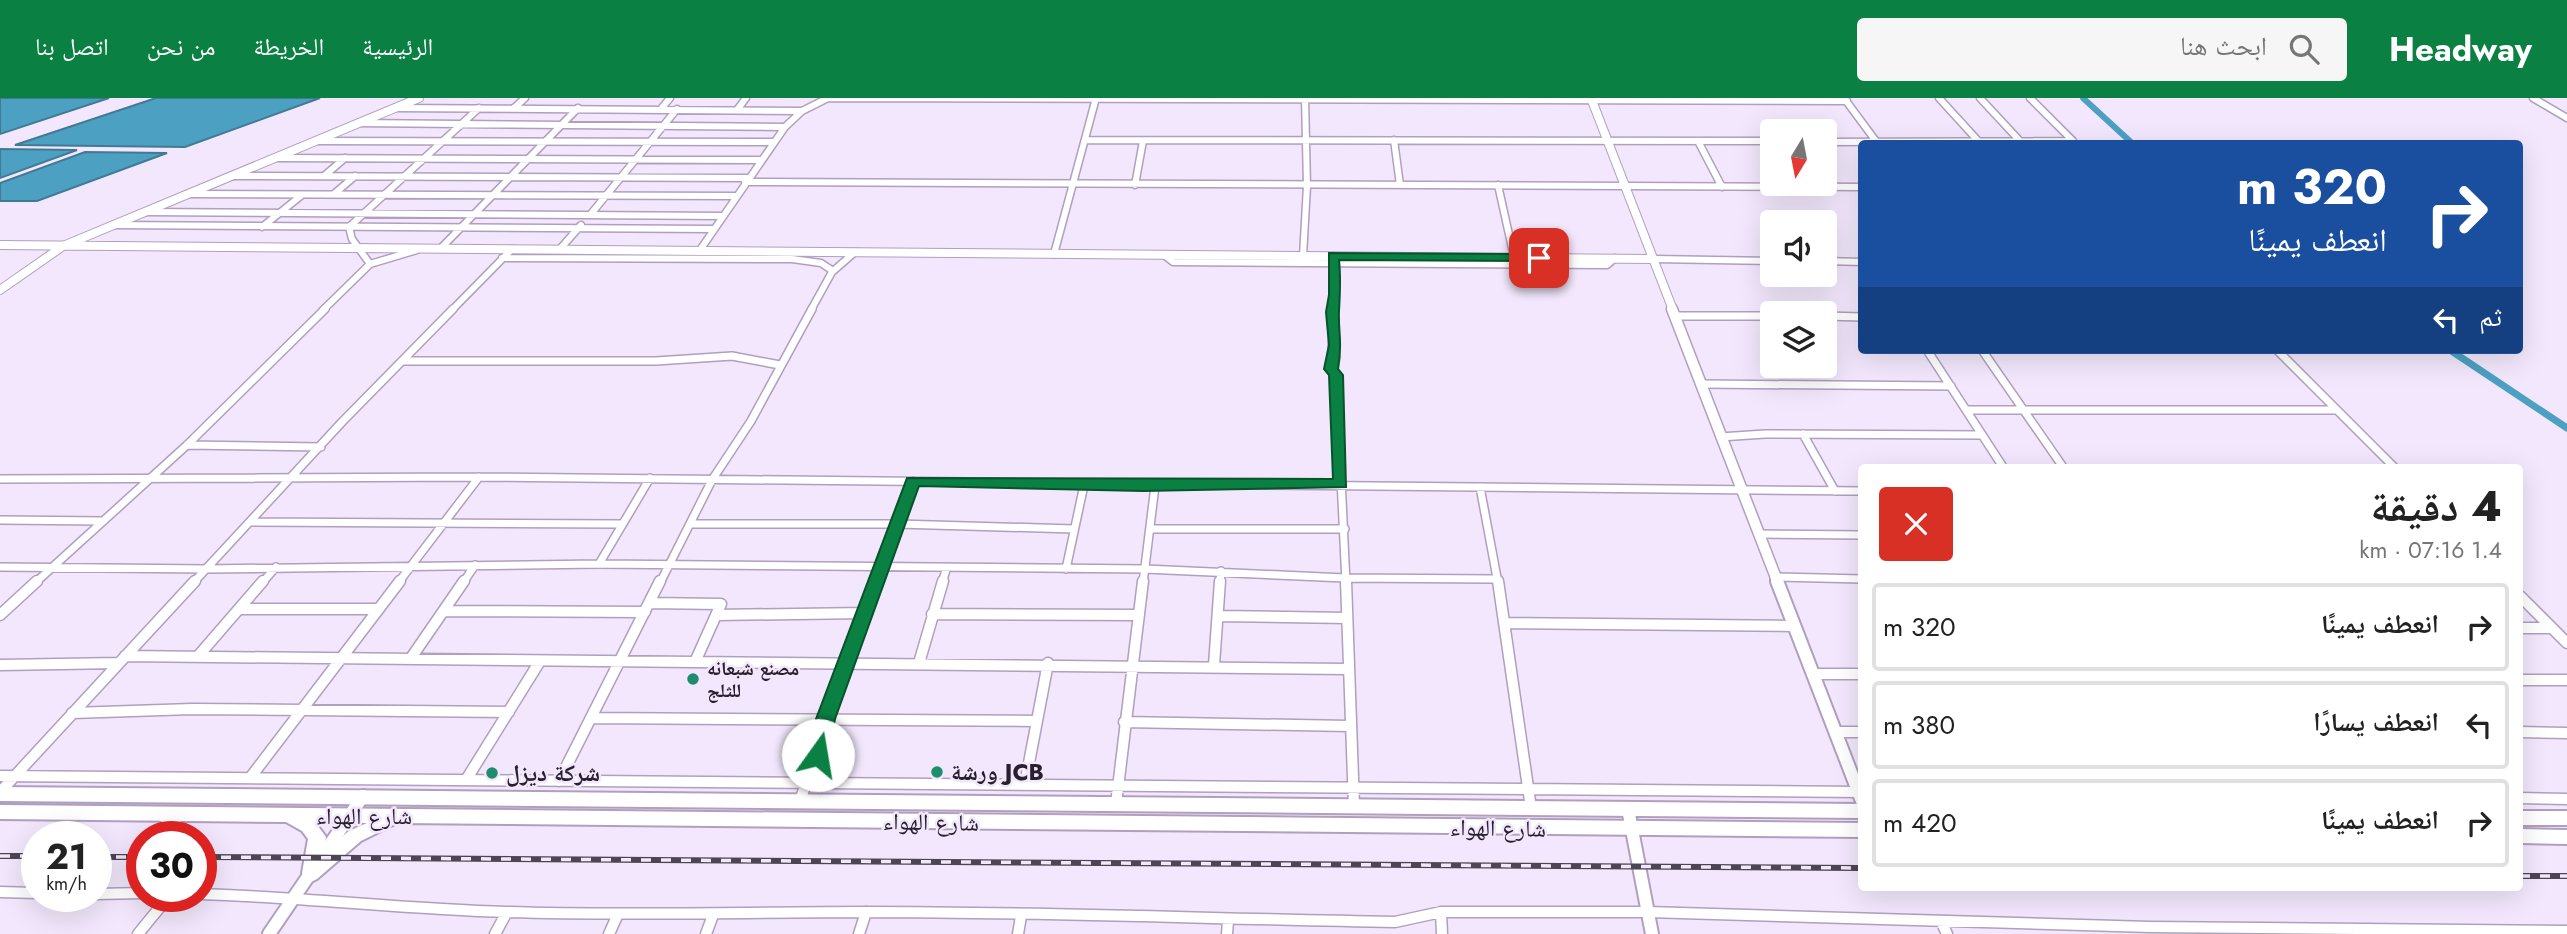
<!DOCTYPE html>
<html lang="ar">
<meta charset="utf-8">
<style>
:root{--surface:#fff;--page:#f6f6f6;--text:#222;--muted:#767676;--line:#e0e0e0;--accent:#0b8043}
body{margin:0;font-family:Jost,"Noto Naskh Arabic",sans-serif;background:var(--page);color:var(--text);direction:rtl;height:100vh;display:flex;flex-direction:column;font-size:26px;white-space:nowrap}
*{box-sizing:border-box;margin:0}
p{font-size:23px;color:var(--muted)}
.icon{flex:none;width:38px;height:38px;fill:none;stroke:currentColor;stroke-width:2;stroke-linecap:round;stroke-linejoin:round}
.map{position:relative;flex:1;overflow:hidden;direction:ltr}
.drawer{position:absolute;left:1858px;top:366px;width:665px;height:427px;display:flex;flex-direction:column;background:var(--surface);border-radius:7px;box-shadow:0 7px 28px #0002;direction:rtl}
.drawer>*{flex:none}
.top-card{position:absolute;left:1858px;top:42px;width:665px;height:214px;border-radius:7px;box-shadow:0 7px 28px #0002;direction:rtl;background:#1a4fa0;color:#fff;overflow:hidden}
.needle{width:46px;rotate:190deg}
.controls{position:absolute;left:1760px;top:21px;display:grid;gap:14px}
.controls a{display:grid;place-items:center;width:77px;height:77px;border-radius:7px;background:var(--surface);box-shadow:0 7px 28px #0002;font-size:35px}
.speed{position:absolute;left:21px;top:723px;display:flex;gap:14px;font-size:35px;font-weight:700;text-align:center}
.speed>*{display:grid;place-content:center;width:91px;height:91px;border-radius:50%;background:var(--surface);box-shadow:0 7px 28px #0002;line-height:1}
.speed small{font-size:18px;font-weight:400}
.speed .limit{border:10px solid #d22;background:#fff;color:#111}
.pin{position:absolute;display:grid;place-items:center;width:60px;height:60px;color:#fff;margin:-30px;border-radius:14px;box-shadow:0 4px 10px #0006}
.me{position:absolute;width:77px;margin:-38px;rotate:13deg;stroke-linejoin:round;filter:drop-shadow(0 0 5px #0008)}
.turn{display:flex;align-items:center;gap:24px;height:147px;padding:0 21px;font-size:32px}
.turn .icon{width:91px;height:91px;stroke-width:2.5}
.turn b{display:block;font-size:49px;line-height:60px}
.then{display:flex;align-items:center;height:66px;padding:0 21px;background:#0003;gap:14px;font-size:26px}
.round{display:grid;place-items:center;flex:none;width:74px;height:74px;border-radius:7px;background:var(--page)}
.headline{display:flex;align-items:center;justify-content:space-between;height:119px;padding:0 21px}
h1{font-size:42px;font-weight:800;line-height:52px}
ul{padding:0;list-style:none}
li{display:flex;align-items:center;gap:21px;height:88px;margin:0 14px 10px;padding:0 7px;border:4px solid var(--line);border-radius:7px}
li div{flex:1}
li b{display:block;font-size:26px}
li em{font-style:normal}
header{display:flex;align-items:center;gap:42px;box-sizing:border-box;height:98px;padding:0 35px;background:var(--accent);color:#fff}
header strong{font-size:33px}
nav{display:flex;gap:38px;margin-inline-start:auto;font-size:24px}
.search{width:490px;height:63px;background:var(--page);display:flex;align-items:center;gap:18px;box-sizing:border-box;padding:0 24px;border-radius:7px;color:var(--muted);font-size:26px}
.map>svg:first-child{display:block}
</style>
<header>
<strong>Headway</strong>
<div class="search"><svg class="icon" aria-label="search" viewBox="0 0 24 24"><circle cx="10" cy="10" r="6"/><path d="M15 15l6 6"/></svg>ابحث هنا</div>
<nav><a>الرئيسية</a><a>الخريطة</a><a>من نحن</a><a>اتصل بنا</a></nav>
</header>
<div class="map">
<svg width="2567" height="836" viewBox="0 0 2567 836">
<rect width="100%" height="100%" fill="#f2e7fc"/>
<path fill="#4ca0c2" stroke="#417a95" stroke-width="2" d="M 0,0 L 109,0 L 0,36 Z
M 156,0 L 320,0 L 185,49 L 15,47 Z
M 0,51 L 77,52 L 0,80 Z
M 85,54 L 167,55 L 37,103 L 0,103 L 0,85 Z"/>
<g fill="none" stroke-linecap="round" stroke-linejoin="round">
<path stroke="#4ca0c2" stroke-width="6" d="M 2083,0 L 2133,46"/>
<path stroke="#4ca0c2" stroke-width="7" d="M 2450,252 L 2567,330"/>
<defs>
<path id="street-far2" d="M 828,0 L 1847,3
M 1844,0 L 1878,46
M 1939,0 L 1981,46
M 1980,0 L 2020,43
M 2030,0 L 2073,43
M 2533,0 L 2567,20
M 395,10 L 802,13
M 514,10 L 525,0
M 661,11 L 670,0
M 737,12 L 746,0
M 358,25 L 785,29
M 1086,42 L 1773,43
M 1394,42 L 1400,87
M 316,43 L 774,44
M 1698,43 L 1722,89
M 1825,44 L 2073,43
M 277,60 L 761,62
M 233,78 L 748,80
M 324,78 L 345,60
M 745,84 L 1862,89
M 1135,87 L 1143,43
M 1498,87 L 1514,159
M 187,96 L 736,98
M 334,96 L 355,78
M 145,114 L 723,118
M 590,117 L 677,11
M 113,127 L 714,131
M 262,129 L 302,97
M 441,150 L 578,10
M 560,151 L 581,127
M 700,152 L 785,29 L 802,13 L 828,0
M 1054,156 L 1096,0
M 1164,157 L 1173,164 L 1607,167 L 1615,160
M 1303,158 L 1307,88 L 1305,0
M 1333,158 L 1335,212
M 502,160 L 792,161 L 821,165 L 833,173
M 1654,161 L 1773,163
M 1825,163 L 1862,164
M 370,166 L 417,152
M 323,212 L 370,166 L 352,141 L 349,129 L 479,10
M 452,212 L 512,151
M 811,212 L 832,174 L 855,154"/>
<path id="street-far1" d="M 1334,211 L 1331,271 L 1336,277 L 1346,485
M 1675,218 L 1773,218
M 1825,218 L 1862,219
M 1927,252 L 2003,369
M 1982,252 L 2063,369
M 2277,252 L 2394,369
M 402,263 L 656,263 L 732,258 L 780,267
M 1701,286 L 1951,288
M 1967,312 L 2337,312
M 1803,336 L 1835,393
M 1720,339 L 1765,336 L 1982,337
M 187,347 L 321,349
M 0,381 L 479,379 L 1862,393
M 1480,389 L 1498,485
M 0,422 L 103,423
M 252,424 L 622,426
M 690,426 L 898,426 L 1074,431
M 1150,431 L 1345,431
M 1758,436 L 1862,437
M 599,466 L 650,380
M 0,469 L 207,471 L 599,466 L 1145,471 L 1345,480 L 1495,481
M 1066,471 L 1084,387
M 1774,479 L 1862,481
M 35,485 L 187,347 L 325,211
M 193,485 L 342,324 L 453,211
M 262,485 L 276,469
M 398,485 L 479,379
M 463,485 L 475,467
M 660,485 L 712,382 L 751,323 L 812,211
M 876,485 L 913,383
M 942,485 L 946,472
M 1143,485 L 1155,388
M 1220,485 L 1221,473"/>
<path id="street" d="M 1346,483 L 1354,708
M 1498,483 L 1531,710
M 2520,498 L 2567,545
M 649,505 L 721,506 L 695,564
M 239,511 L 377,511
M 444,513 L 645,514
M 932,516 L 1139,517
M 0,517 L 37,483
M 717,517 L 865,515
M 1218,518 L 1347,520
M 1506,525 L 1793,528
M 2520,530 L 2552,530
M 199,557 L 263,483
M 125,558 L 1348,571
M 411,560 L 464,483
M 919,565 L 943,483
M 0,567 L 119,565
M 1214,567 L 1220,483
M 1812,576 L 1862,576
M 2520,582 L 2567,582
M 72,615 L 192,611 L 509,614
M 592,620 L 1037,623
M 1124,624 L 1349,628
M 1836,634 L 1862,634
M 2520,634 L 2567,635
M 0,678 L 1862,694
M 250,680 L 400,483
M 466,682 L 540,563
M 559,683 L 660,483
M 1025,686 L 1048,565
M 0,694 L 195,483
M 2520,700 L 2567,701
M 800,703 L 876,483
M 1116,706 L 1143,483
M 162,718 L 195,738
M 0,794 L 37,795
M 96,796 L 142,795
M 201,796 C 303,799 404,811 507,814 C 627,818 747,814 867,814 C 1043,814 1219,821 1395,824 L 1441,814 L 1648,814 L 2150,829 L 2567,833
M 1441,814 L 1442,836
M 1941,823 L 1947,836
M 138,836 L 169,798
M 495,836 L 507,814
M 609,836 L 618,816
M 706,836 L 713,817
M 859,836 L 866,814
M 1018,836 L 1021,818
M 1227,836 L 1228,823"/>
<path id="secondary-far2" d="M 1591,0 L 1673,212
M 0,147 L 1654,161
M 0,192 L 63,148 L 419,0"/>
<path id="secondary-far1" d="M 1672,211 L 1778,485"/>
<path id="secondary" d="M 1777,483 L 1862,703
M 1628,711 L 1652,836
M 269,836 L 363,698"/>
<path id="highway" d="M 0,689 L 1862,706 L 1862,720 L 0,703 Z
M 0,707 L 1862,725 L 1862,739 L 397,725 L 361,743 L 317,781 L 311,784 L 305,781 L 302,775 L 308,741 L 302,733 L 286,724 L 0,721 ZM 315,724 L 367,725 L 349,733 L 323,754 L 326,739 Z
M 2520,713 L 2567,713 L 2567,727 L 2520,727 Z
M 2520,731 L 2567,732 L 2567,746 L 2520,745 Z"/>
</defs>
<use href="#street-far2" stroke="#b09fbe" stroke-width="9"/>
<use href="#street-far1" stroke="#b09fbe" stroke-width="10"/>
<use href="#street" stroke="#b09fbe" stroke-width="13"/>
<use href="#secondary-far2" stroke="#b09fbe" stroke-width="10"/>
<use href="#secondary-far1" stroke="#b09fbe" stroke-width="13"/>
<use href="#secondary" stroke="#b09fbe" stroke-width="16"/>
<use href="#highway" stroke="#b09fbe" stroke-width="4"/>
<use href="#street-far2" stroke="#fff" stroke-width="6"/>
<use href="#street-far1" stroke="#fff" stroke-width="7"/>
<use href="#street" stroke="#fff" stroke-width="10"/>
<use href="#secondary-far2" stroke="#fff" stroke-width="8"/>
<use href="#secondary-far1" stroke="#fff" stroke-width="10"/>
<use href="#secondary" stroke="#fff" stroke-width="12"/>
<use href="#highway" fill="#fff" fill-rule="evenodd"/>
<defs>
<path id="rail" d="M 0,758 L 37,758
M 96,759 L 142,759
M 201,759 L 1862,770
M 2520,778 L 2567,778"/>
</defs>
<use href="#rail" stroke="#4d4553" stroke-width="6"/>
<use href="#rail" stroke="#f2e7fc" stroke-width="3.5" stroke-dasharray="10" stroke-linecap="butt"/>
</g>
<path fill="#0b8043" stroke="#07532c" stroke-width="2" d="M 1329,155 L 1539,156 L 1545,160 L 1539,163 L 1339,162 C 1341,180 1340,196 1339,213 C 1338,236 1343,245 1338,271 L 1343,277 L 1346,389 L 1143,393 L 919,388 L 835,621 L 827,657 L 825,662 L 811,662 L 808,657 L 816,621 L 907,380 L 1333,381 L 1329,277 L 1324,271 L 1329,247 L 1326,214 L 1329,197 Z"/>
<g fill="#1d8d6d" stroke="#f2e7fc" stroke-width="2.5">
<circle cx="693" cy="581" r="7"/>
<circle cx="937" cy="674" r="7"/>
<circle cx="492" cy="675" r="7"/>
</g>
<g text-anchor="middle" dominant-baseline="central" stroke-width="5" stroke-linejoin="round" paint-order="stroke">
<g font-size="19" font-weight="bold" fill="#28212d" stroke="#f2e7fc" text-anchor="start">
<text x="707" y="570">مصنع شبعانه<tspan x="707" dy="22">للثلج</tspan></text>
</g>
<g font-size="23" font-weight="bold" fill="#28212d" stroke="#f2e7fc" text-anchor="start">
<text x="951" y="674">ورشة JCB</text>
<text x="506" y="675">شركة ديزل</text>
</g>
<g font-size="23" fill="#28212d" stroke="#f2e7fc">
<text x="364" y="718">شارع الهواء</text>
<text transform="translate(931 724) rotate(1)">شارع الهواء</text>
<text transform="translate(1498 730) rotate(1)">شارع الهواء</text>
</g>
</g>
</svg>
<div class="controls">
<a><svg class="needle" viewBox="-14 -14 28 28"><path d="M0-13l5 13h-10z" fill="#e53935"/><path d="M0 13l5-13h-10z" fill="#767676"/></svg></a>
<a><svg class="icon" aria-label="sound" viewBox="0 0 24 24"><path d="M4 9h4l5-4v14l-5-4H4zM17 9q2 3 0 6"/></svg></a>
<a><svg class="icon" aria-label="layers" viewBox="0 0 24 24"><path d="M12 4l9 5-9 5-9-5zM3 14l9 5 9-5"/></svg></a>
</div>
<div class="speed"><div>21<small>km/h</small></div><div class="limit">30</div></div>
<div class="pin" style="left:1539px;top:160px;background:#d93025"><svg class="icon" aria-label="arrive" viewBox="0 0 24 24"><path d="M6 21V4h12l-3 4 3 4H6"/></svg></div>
<svg class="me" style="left:818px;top:657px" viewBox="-20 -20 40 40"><circle r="19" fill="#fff"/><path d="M0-13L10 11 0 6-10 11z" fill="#0b8043"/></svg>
<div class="top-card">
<div class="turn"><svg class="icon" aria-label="right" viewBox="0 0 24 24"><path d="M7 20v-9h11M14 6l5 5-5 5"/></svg><div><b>320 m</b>انعطف يمينًا</div></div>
<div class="then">ثم<svg class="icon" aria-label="left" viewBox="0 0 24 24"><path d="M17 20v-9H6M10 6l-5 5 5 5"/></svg></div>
</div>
<section class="drawer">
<div class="headline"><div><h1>4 دقيقة</h1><p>1.4 km · 07:16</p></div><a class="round" style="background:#d93025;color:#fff"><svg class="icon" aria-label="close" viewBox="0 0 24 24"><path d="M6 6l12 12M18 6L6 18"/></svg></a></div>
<ul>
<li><svg class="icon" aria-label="right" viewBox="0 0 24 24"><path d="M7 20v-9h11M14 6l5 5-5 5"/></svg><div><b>انعطف يمينًا</b></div><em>320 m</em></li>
<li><svg class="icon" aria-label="left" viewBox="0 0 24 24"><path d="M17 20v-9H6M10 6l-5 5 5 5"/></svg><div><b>انعطف يسارًا</b></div><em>380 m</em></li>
<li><svg class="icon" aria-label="right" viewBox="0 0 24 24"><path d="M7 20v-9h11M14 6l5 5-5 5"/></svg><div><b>انعطف يمينًا</b></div><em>420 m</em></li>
</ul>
</section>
</div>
